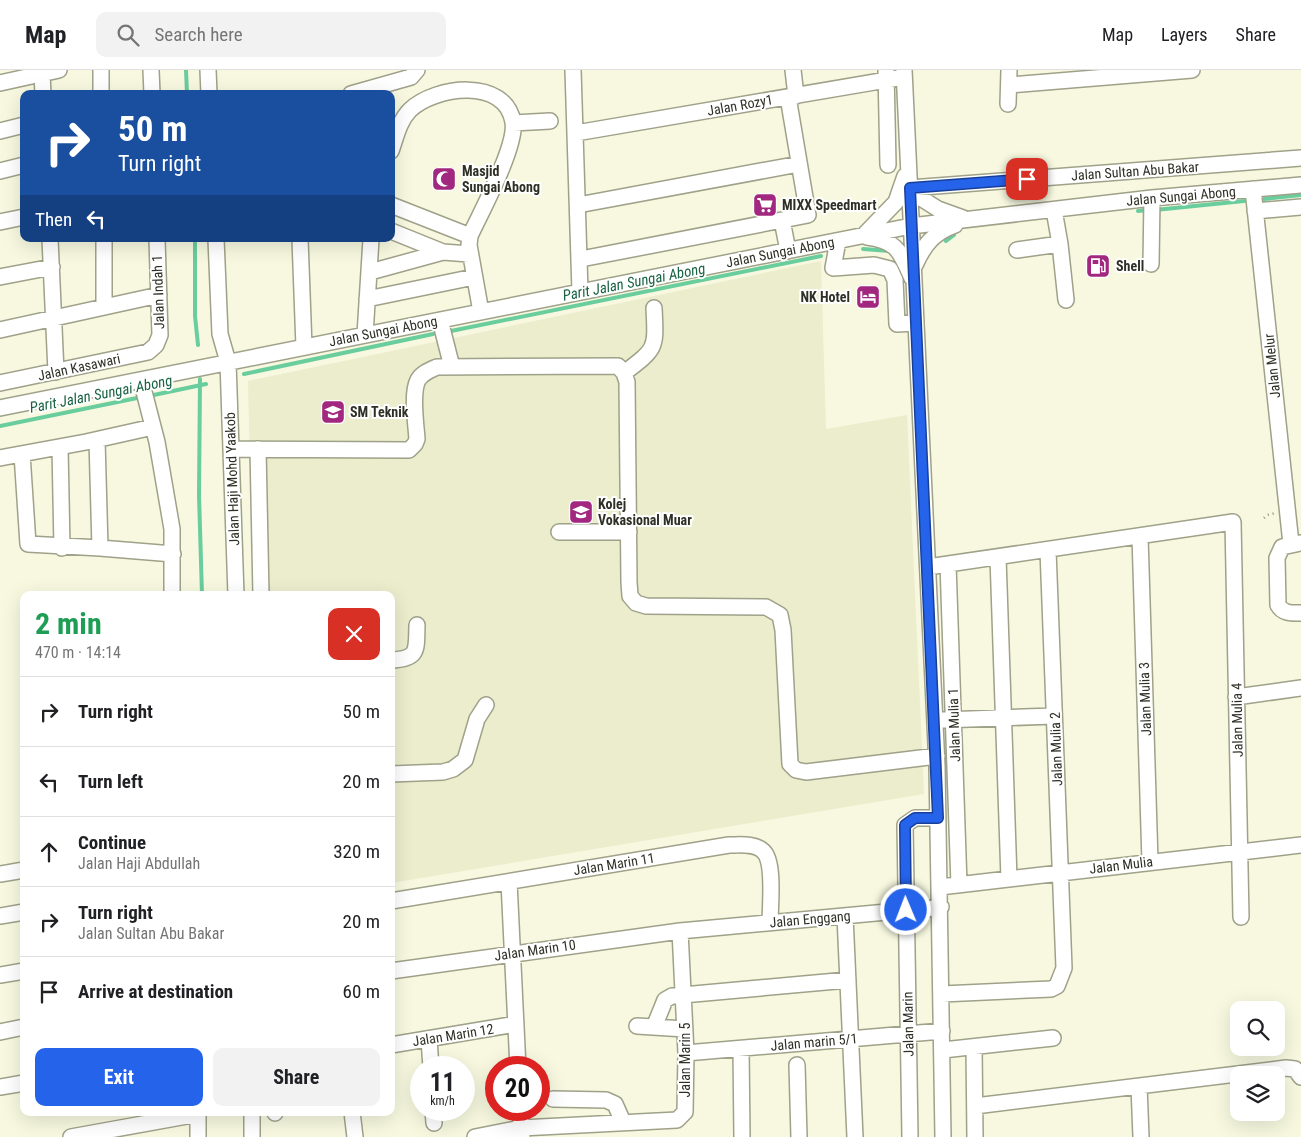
<!DOCTYPE html>
<meta charset="utf-8">
<style>
:root{--surface:#fff;--page:#f2f2f2;--text:#202124;--muted:#757577;--line:#e0e0e0;--accent:#2563eb}
body{margin:0;font-family:"Roboto Condensed",sans-serif;background:var(--page);color:var(--text);height:100vh;display:flex;flex-direction:column;font-size:19px;white-space:nowrap}
*{box-sizing:border-box;margin:0}
p{font-size:16px;color:var(--muted)}
.icon{flex:none;width:28px;height:28px;fill:none;stroke:currentColor;stroke-width:2;stroke-linecap:round;stroke-linejoin:round}
.map{position:relative;flex:1;overflow:hidden}
.sheet{position:absolute;left:20px;top:521px;width:375px;height:525px;display:flex;flex-direction:column;background:var(--surface);border-radius:10px;box-shadow:0 5px 20px #0002}
.sheet>*{flex:none}
.top-card{position:absolute;left:20px;top:20px;width:375px;height:152px;border-radius:10px;box-shadow:0 5px 20px #0002;background:#1a4fa0;color:#fff;overflow:hidden}
.controls{position:absolute;left:1230px;top:931px;display:grid;gap:10px}
.controls a{display:grid;place-items:center;width:55px;height:55px;border-radius:10px;background:var(--surface);box-shadow:0 5px 20px #0002;font-size:25px}
.speed{position:absolute;left:410px;top:986px;display:flex;gap:10px;font-size:25px;font-weight:700;text-align:center}
.speed>*{display:grid;place-content:center;width:65px;height:65px;border-radius:50%;background:var(--surface);box-shadow:0 5px 20px #0002;line-height:1}
.speed small{font-size:12px;font-weight:400}
.speed .limit{border:8px solid #d22;background:#fff;color:#111}
.pin{position:absolute;display:grid;place-items:center;width:42px;height:42px;color:#fff;margin:-21px;border-radius:10px;box-shadow:0 2px 8px #0006}
.me{position:absolute;width:55px;margin:-28px;rotate:359deg;stroke-linejoin:round;filter:drop-shadow(0 0 4px #0008)}
.turn{display:flex;align-items:center;gap:18px;height:105px;padding:0 15px;font-size:22px}
.turn .icon{width:65px;height:65px;stroke-width:2.5}
.turn b{display:block;font-size:35px;line-height:42px}
.then{display:flex;align-items:center;height:48px;padding:0 15px;background:#0003;gap:10px;font-size:19px}
.round{display:grid;place-items:center;flex:none;width:52px;height:52px;border-radius:10px;background:var(--page)}
.summary{display:flex;align-items:center;justify-content:space-between;height:85px;padding:0 15px}
h1{font-size:30px;font-weight:700;line-height:38px;color:#1e9e55}
.action{display:flex;gap:10px;margin-top:auto;padding:10px 15px}
.action a{flex:1;height:58px;border-radius:10px;background:var(--accent);color:#fff;font-size:20px;font-weight:700;line-height:58px;text-align:center}
.action a+a{background:var(--page);color:var(--text)}
ul{padding:0;list-style:none}
li{display:flex;align-items:center;gap:15px;height:70px;padding:0 15px;border-top:1px solid var(--line)}
li div{flex:1}
li b{display:block;font-size:19px}
li em{font-style:normal}
header{display:flex;align-items:center;gap:30px;box-sizing:border-box;height:70px;padding:0 25px;background:var(--surface);border-bottom:1px solid var(--line)}
header strong{font-size:24px}
nav{display:flex;gap:28px;margin-inline-start:auto;font-size:18px}
.search{width:350px;height:45px;background:var(--page);display:flex;align-items:center;gap:12px;box-sizing:border-box;padding:0 18px;border-radius:10px;color:var(--muted);font-size:19px}
.map>svg:first-child{display:block}
</style>
<header>
<strong>Map</strong>
<div class="search"><svg class="icon" aria-label="search" viewBox="0 0 24 24"><circle cx="10" cy="10" r="6"/><path d="M15 15l6 6"/></svg>Search here</div>
<nav><a>Map</a><a>Layers</a><a>Share</a></nav>
</header>
<div class="map">
<svg width="1301" height="1067" viewBox="0 0 1301 1067">
<rect width="100%" height="100%" fill="#f7f8df"/>
<path fill="#ebedcd" d="M 821,191 L 826,359 L 907,345 L 924,724 L 391,813 L 391,525 L 253,525 L 248,311 Z"/>
<g fill="none" stroke-linecap="round" stroke-linejoin="round">
<path stroke="#69cd9d" stroke-width="4" d="M 186,0 L 187,24
M 1264,129 L 1301,125
M 1155,140 L 1244,131
M 1138,141 L 1148,140
M 195,169 L 195,246 L 198,275
M 946,171 L 954,165
M 863,179 L 890,181
M 451,261 L 821,186
M 244,304 L 433,264
M 200,309 L 199,425 L 202,525
M 149,326 L 206,314
M 0,356 L 142,327"/>
<defs>
<path id="minor" d="M 101,0 L 101,24
M 151,0 L 152,24
M 208,0 L 209,24
M 573,0 L 580,222
M 793,0 L 796,26
M 904,0 L 937,696 L 943,1067
M 886,1 L 888,95
M 42,4 L 43,24
M 0,13 L 59,0
M 1010,15 L 1192,0
M 351,24 L 411,7 L 417,0
M 1008,34 L 1009,0
M 513,53 L 550,51
M 0,61 L 24,55
M 576,63 L 904,7
M 391,81 C 396,67 399,51 410,40 C 435,16 505,7 513,52 C 517,76 481,142 470,166 L 469,175 L 481,242
M 0,101 L 24,95
M 910,118 L 1301,88
M 1253,119 L 1291,474
M 911,122 L 938,139 L 963,148
M 391,135 L 470,166
M 578,135 L 799,94
M 1054,140 L 1060,174 L 1066,230
M 1255,141 L 1301,137
M 782,150 L 788,181
M 0,152 L 24,147
M 391,161 L 443,182 L 469,184
M 866,163 L 896,132 L 905,106
M 867,167 C 898,171 900,182 912,208
M 50,169 L 56,302
M 216,169 L 220,264 L 228,292 L 236,525
M 300,169 L 304,277
M 838,171 L 833,198 L 874,195 L 890,199 L 895,210 L 897,254 L 916,253
M 1017,180 L 1060,174
M 581,189 L 808,145 L 788,27
M 1151,194 L 1152,128
M 915,195 C 924,175 933,163 955,155
M 370,202 L 443,182
M 0,207 L 52,197
M 367,229 L 474,207
M 104,236 L 104,169
M 440,250 L 452,297
M 0,260 L 159,225
M 365,265 L 371,169
M 624,303 C 657,278 656,279 654,238
M 141,310 L 157,372 L 172,459 L 172,525
M 0,313 L 148,282 L 156,275 L 160,265 L 157,169
M 0,338 L 911,156 L 1152,128 L 1301,115
M 97,370 L 100,478 L 173,484
M 60,377 L 62,478
M 231,379 L 409,380 L 415,374 L 417,369 C 416,354 411,323 418,310 C 422,303 430,300 437,297 L 618,296 L 624,303 L 627,312 L 629,512 L 630,526 L 636,533 L 646,536 L 766,537 L 780,545 L 783,560 L 790,694 L 796,700 L 806,702 L 937,686
M 258,379 L 261,525
M 22,384 L 28,474 L 100,478
M 0,388 L 86,372 L 153,357
M 559,462 L 629,462
M 1140,466 L 1150,792
M 1300,473 L 1282,477 L 1277,488 L 1278,535 C 1283,544 1292,543 1301,543
M 998,487 L 1009,809
M 948,494 L 959,815
M 928,497 L 1233,452 L 1241,847
M 391,590 C 420,589 416,579 417,555
M 1236,627 L 1301,618
M 943,650 L 1054,646
M 391,704 L 443,702 L 453,699 L 465,690 L 477,649 L 486,635
M 0,804 L 24,800
M 509,812 L 518,998
M 940,817 L 1301,775
M 391,831 L 729,775 C 740,775 755,773 763,781 C 775,791 770,837 770,853
M 0,846 L 24,842
M 845,846 L 855,1067
M 391,901 L 680,861 L 941,837
M 0,905 L 24,901
M 942,924 L 1051,919 L 1057,916 L 1064,898 L 1048,480
M 637,956 L 685,959
M 654,957 L 665,930 L 672,926 L 848,910
M 0,962 L 24,957
M 429,969 L 431,998
M 391,975 L 516,954
M 974,977 L 975,1067
M 741,979 L 742,1067
M 943,980 L 1053,968
M 686,983 L 942,961
M 797,995 L 799,1067
M 1139,1016 L 1141,1067
M 0,1017 L 24,1013
M 553,1029 L 606,1030 L 615,1034 L 623,1052
M 975,1036 L 1286,998 L 1295,999 L 1301,1007
M 433,1040 L 434,1053
M 520,1040 L 522,1066
M 198,1042 L 198,1067
M 252,1042 L 252,1067
M 275,1042 L 275,1043
M 352,1042 L 355,1067
M 71,1067 L 198,1044
M 475,1067 L 521,1058 L 677,1050 L 685,1042 L 686,983 L 680,861
M 910,1067 L 905,755 L 915,748 L 938,748"/>
</defs>
<use href="#minor" stroke="#9fa189" stroke-width="18"/>
<path stroke="#8f907f" stroke-width="2.5" stroke-dasharray="1 4" stroke-linecap="butt" d="M 1264,448 L 1267,445 L 1276,443"/>
<use href="#minor" stroke="#fff" stroke-width="15"/>
</g>
<g fill="none" stroke-linecap="round" stroke-linejoin="round">
<defs>
<path id="route" d="M 906,840 L 905,755 L 915,748 L 938,748 L 910,118 L 1027,109"/>
</defs>
<use href="#route" stroke="#184099" stroke-width="12"/>
<use href="#route" stroke="#2563eb" stroke-width="9"/>
</g>
<defs>
<symbol id="mosque-square" viewBox="-11 -11 22 22"><rect x="-9" y="-9" width="18" height="18" rx="4" fill="#a1287e" stroke="#fff"/><path d="M3.5-4.9A6 6 0 1 0 3.5 4.9A5 5 0 1 1 3.5-4.9Z" fill="#fff"/></symbol>
<symbol id="supermarket-square" viewBox="-11 -11 22 22"><rect x="-9" y="-9" width="18" height="18" rx="4" fill="#a1287e" stroke="#fff"/><path d="M-6-5.5h2.5l.6 2H6L4.5 2H-2.5L-4.4-4H-6ZM-1.5 3.2a1.3 1.3 0 1 0 .1 0ZM3 3.2a1.3 1.3 0 1 0 .1 0Z" fill="#fff"/></symbol>
<symbol id="fuel-square" viewBox="-11 -11 22 22"><rect x="-9" y="-9" width="18" height="18" rx="4" fill="#a1287e" stroke="#fff"/><path d="M-5.5-6h7V0h2V4h1.3V-2.5L3-4.5l.8-.8L6-3V5H2.5V1h-1V6h-7ZM-4.2-4.7v3.2H.2V-4.7Z" fill="#fff"/></symbol>
<symbol id="hotel-square" viewBox="-11 -11 22 22"><rect x="-9" y="-9" width="18" height="18" rx="4" fill="#a1287e" stroke="#fff"/><path d="M-6-4.5h1.5V1H6V5H4.5V3h-9V5H-6ZM-4 0a1.8 1.8 0 1 1 3.6 0ZM.5 0V-2.5h3Q6-2.5 6 0Z" fill="#fff"/></symbol>
<symbol id="school-square" viewBox="-11 -11 22 22"><rect x="-9" y="-9" width="18" height="18" rx="4" fill="#a1287e" stroke="#fff"/><path d="M0-5L7-2L0 1L-7-2ZM-4 1L0 2.5L4 1V4Q0 6-4 4Z" fill="#fff"/></symbol>
<symbol id="university-square" viewBox="-11 -11 22 22"><rect x="-9" y="-9" width="18" height="18" rx="4" fill="#a1287e" stroke="#fff"/><path d="M0-5L7-2L0 1L-7-2ZM-4 1L0 2.5L4 1V4Q0 6-4 4Z" fill="#fff"/></symbol>
</defs>
<g fill-rule="evenodd">
<use href="#mosque-square" x="430" y="95" width="28" height="28"/>
<use href="#supermarket-square" x="751" y="121" width="28" height="28"/>
<use href="#fuel-square" x="1084" y="182" width="28" height="28"/>
<use href="#hotel-square" x="854" y="213" width="28" height="28"/>
<use href="#school-square" x="319" y="328" width="28" height="28"/>
<use href="#university-square" x="567" y="428" width="28" height="28"/>
</g>
<g text-anchor="middle" dominant-baseline="central" stroke-width="4" stroke-linejoin="round" paint-order="stroke">
<g font-size="14" fill="#2e2f25" stroke="#fff">
<text transform="translate(740 35) rotate(-10)">Jalan Rozy1</text>
<text transform="translate(1135 101) rotate(-4)">Jalan Sultan Abu Bakar</text>
<text transform="translate(1181 126) rotate(-5)">Jalan Sungai Abong</text>
<text transform="translate(780 182) rotate(-11)">Jalan Sungai Abong</text>
<text transform="translate(158 222) rotate(-92)">Jalan Indah 1</text>
<text transform="translate(383 261) rotate(-11)">Jalan Sungai Abong</text>
<text transform="translate(1272 296) rotate(-96)">Jalan Melur</text>
<text transform="translate(79 297) rotate(-12)">Jalan Kasawari</text>
<text transform="translate(232 409) rotate(-92)">Jalan Haji Mohd Yaakob</text>
<text transform="translate(1145 629) rotate(-92)">Jalan Mulia 3</text>
<text transform="translate(1237 650) rotate(-91)">Jalan Mulia 4</text>
<text transform="translate(954 655) rotate(-92)">Jalan Mulia 1</text>
<text transform="translate(1056 679) rotate(-92)">Jalan Mulia 2</text>
<text transform="translate(614 794) rotate(-9)">Jalan Marin 11</text>
<text transform="translate(1121 795) rotate(-7)">Jalan Mulia</text>
<text transform="translate(810 849) rotate(-5)">Jalan Enggang</text>
<text transform="translate(535 880) rotate(-8)">Jalan Marin 10</text>
<text transform="translate(908 954) rotate(-91)">Jalan Marin</text>
<text transform="translate(453 965) rotate(-9)">Jalan Marin 12</text>
<text transform="translate(814 972) rotate(-5)">Jalan marin 5/1</text>
<text transform="translate(685 990) rotate(-90)">Jalan Marin 5</text>
</g>
<g font-size="14" font-weight="bold" fill="#2e2f25" stroke="#fff" text-anchor="start">
<text x="462" y="101">Masjid<tspan x="462" dy="16">Sungai Abong</tspan></text>
<text x="782" y="135">MIXX Speedmart</text>
<text x="1116" y="196">Shell</text>
<text x="850" y="227" text-anchor="end">NK Hotel</text>
<text x="350" y="342">SM Teknik</text>
<text x="598" y="434">Kolej<tspan x="598" dy="16">Vokasional Muar</tspan></text>
</g>
<g font-size="15" font-style="italic" fill="#196344" stroke="#fff">
<text transform="translate(634 212) rotate(-11)">Parit Jalan Sungai Abong</text>
<text transform="translate(101 324) rotate(-11)">Parit Jalan Sungai Abong</text>
</g>
</g>
</svg>
<div class="controls">
<a><svg class="icon" aria-label="search" viewBox="0 0 24 24"><circle cx="10" cy="10" r="6"/><path d="M15 15l6 6"/></svg></a>
<a><svg class="icon" aria-label="layers" viewBox="0 0 24 24"><path d="M12 4l9 5-9 5-9-5zM3 14l9 5 9-5"/></svg></a>
</div>
<div class="speed"><div>11<small>km/h</small></div><div class="limit">20</div></div>
<div class="pin" style="left:1027px;top:109px;background:#d93025"><svg class="icon" aria-label="arrive" viewBox="0 0 24 24"><path d="M6 21V4h12l-3 4 3 4H6"/></svg></div>
<svg class="me" style="left:906px;top:840px" viewBox="-20 -20 40 40"><circle r="17" fill="#2563eb" stroke="#fff" stroke-width="3"/><path d="M0-11L8 9 0 5-8 9z" fill="#fff"/></svg>
<div class="top-card">
<div class="turn"><svg class="icon" aria-label="right" viewBox="0 0 24 24"><path d="M7 20v-9h11M14 6l5 5-5 5"/></svg><div><b>50 m</b>Turn right</div></div>
<div class="then">Then<svg class="icon" aria-label="left" viewBox="0 0 24 24"><path d="M17 20v-9H6M10 6l-5 5 5 5"/></svg></div>
</div>
<section class="sheet">
<div class="summary"><div><h1>2 min</h1><p>470 m · 14:14</p></div><a class="round" style="background:#d93025;color:#fff"><svg class="icon" aria-label="close" viewBox="0 0 24 24"><path d="M6 6l12 12M18 6L6 18"/></svg></a></div>
<ul>
<li><svg class="icon" aria-label="right" viewBox="0 0 24 24"><path d="M7 20v-9h11M14 6l5 5-5 5"/></svg><div><b>Turn right</b></div><em>50 m</em></li>
<li><svg class="icon" aria-label="left" viewBox="0 0 24 24"><path d="M17 20v-9H6M10 6l-5 5 5 5"/></svg><div><b>Turn left</b></div><em>20 m</em></li>
<li><svg class="icon" aria-label="ahead" viewBox="0 0 24 24"><path d="M12 20V5M6 11l6-6 6 6"/></svg><div><b>Continue</b><p>Jalan Haji Abdullah</p></div><em>320 m</em></li>
<li><svg class="icon" aria-label="right" viewBox="0 0 24 24"><path d="M7 20v-9h11M14 6l5 5-5 5"/></svg><div><b>Turn right</b><p>Jalan Sultan Abu Bakar</p></div><em>20 m</em></li>
<li><svg class="icon" aria-label="arrive" viewBox="0 0 24 24"><path d="M6 21V4h12l-3 4 3 4H6"/></svg><div><b>Arrive at destination</b></div><em>60 m</em></li>
</ul>
<div class="action"><a>Exit</a><a>Share</a></div>
</section>
</div>
